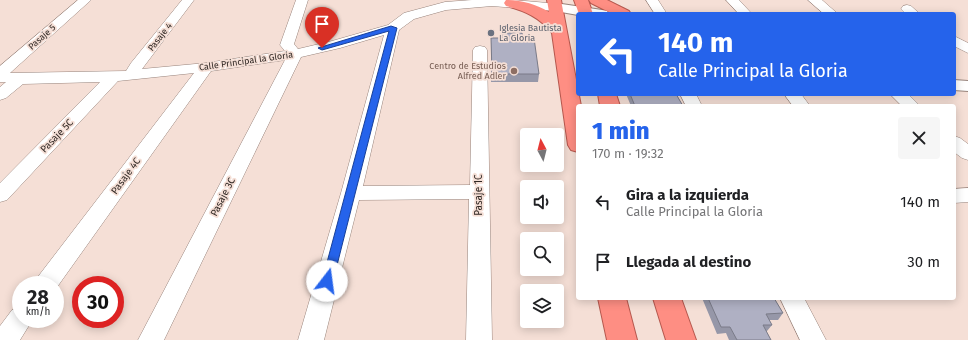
<!DOCTYPE html>
<html lang="es">
<meta charset="utf-8">
<style>
:root{--surface:#fff;--page:#f6f6f6;--text:#202124;--muted:#757577;--accent:#2563eb}
body{margin:0;font-family:"Fira Sans",sans-serif;background:var(--page);color:var(--text);height:100vh;display:flex;flex-direction:column;font-size:15px;white-space:nowrap}
*{box-sizing:border-box;margin:0}
p{font-size:13px;color:var(--muted)}
.icon{flex:none;width:22px;height:22px;fill:none;stroke:currentColor;stroke-width:2;stroke-linecap:round;stroke-linejoin:round}
.map{position:relative;flex:1;overflow:hidden}
.drawer{position:absolute;left:576px;top:104px;width:380px;height:196px;display:flex;flex-direction:column;background:var(--surface);border-radius:4px;box-shadow:0 2px 10px #0003}
.drawer>*{flex:none}
.hud{position:absolute;left:576px;top:12px;width:380px;height:84px;border-radius:4px;box-shadow:0 2px 10px #0003;background:#2563eb;color:#fff;overflow:hidden}
.needle{width:26px;rotate:353deg}
.buttons{position:absolute;left:520px;top:128px;display:grid;gap:8px}
.buttons a{display:grid;place-items:center;width:44px;height:44px;border-radius:4px;background:var(--surface);box-shadow:0 2px 10px #0003;font-size:20px}
.speed{position:absolute;left:12px;top:276px;display:flex;gap:8px;font-size:20px;font-weight:700;text-align:center}
.speed>*{display:grid;place-content:center;width:52px;height:52px;border-radius:50%;background:var(--surface);box-shadow:0 2px 10px #0003;line-height:1}
.speed small{font-size:10px;font-weight:400}
.speed .limit{border:6px solid #d22;background:#fff;color:#111}
.pin{position:absolute;display:grid;place-items:center;width:34px;height:34px;color:#fff;margin:-41px -17px;border-radius:50% 50% 50% 0;rotate:-45deg;box-shadow:0 0 4px #0007}
.pin .icon{rotate:45deg}
.me{position:absolute;width:44px;margin:-22px;rotate:15deg;stroke-linejoin:round;filter:drop-shadow(0 0 3px #0008)}
.turn{display:flex;align-items:center;gap:14px;height:84px;padding:0 16px;font-size:18px}
.turn .icon{width:52px;height:52px;stroke-width:2.5}
.turn b{display:block;font-size:28px;line-height:34px}
.round{display:grid;place-items:center;flex:none;width:42px;height:42px;border-radius:4px;background:var(--page)}
.headline{display:flex;align-items:center;justify-content:space-between;height:68px;padding:0 16px}
h1{font-size:24px;font-weight:800;line-height:30px;color:var(--accent)}
ul{padding:0;list-style:none}
li{display:flex;align-items:center;gap:12px;height:60px;padding:0 16px}
li div{flex:1}
li b{display:block;font-size:15px}
li em{font-style:normal}
.map>svg:first-child{display:block}
</style>
<div class="map">
<svg width="968" height="340" viewBox="0 0 968 340">
<rect width="100%" height="100%" fill="#f5dfd6"/>
<g fill="none" stroke-linecap="round" stroke-linejoin="round">
<defs>
<path id="minor" d="M 78,0 L 91,0 L 10,73 L 126,71 L 131,63 L 182,0 L 194,0 L 142,69 L 206,63 L 285,51 L 280,45 L 296,0 L 308,0 L 294,44 L 298,49 L 332,41 L 388,25 L 404,13 L 445,2 L 472,0 L 514,0 L 559,4 L 561,7 L 559,10 L 555,11 L 492,6 L 446,10 L 414,19 L 399,30 L 363,186 L 470,185 L 473,50 L 475,47 L 480,46 L 485,47 L 487,50 L 492,340 L 466,340 L 469,199 L 359,200 L 324,340 L 298,340 L 341,193 L 384,35 L 340,48 L 301,57 L 164,340 L 138,340 L 285,60 L 211,71 L 55,290 L 55,285 L 33,285 L 37,278 L 194,73 L 118,81 L 7,200 L 0,202 L 0,183 L 100,82 L 23,84 L 6,98 L 0,100 L 0,87 L 6,82 L 0,82 L 0,66 Z
M 646,0 L 658,0 L 667,14 L 655,14 Z
M 726,0 L 739,0 L 752,14 L 739,14 Z
M 808,0 L 822,0 L 838,14 L 824,14 Z
M 907,5 L 911,6 L 920,14 L 906,14 L 901,9 L 903,6 Z
M 954,36 L 968,43 L 968,53 L 954,46 Z
M 680,94 L 696,94 L 702,106 L 686,106 Z
M 784,94 L 801,94 L 810,106 L 793,106 Z
M 890,94 L 908,94 L 920,106 L 902,106 Z
M 954,136 L 960,138 L 968,144 L 968,160 L 962,158 L 954,152 Z
M 968,188 L 968,202 L 954,203 L 954,189 Z
M 780,298 L 804,298 L 826,340 L 800,340 Z
M 21,307 L 21,319 L 33,319 L 20,340 L 0,340 L 0,326 L 12,310 Z"/>
<path id="tertiary" d="M 555,3 L 602,10 L 607,11 L 609,14 L 578,15 L 550,10 L 548,7 L 550,4 Z
M 954,80 L 968,81 L 968,91 L 954,90 Z"/>
<path id="trunk" d="M 506,0 C 521,0 536,4 549,12 L 547,0 L 561,0 L 581,106 L 578,106 L 578,152 L 571,150 L 568,145 L 552,33 C 539,17 525,11 506,6 L 504,3 Z
M 574,0 L 588,0 L 593,14 L 579,14 Z
M 589,0 L 607,0 L 629,11 L 631,14 L 613,14 L 591,3 Z
M 598,94 L 616,94 L 620,106 L 600,106 Z
M 598,298 L 626,298 L 637,340 L 607,340 Z
M 653,298 L 681,298 L 696,340 L 666,340 Z"/>
</defs>
<use href="#minor" stroke="#98847c" stroke-width="1"/>
<use href="#tertiary" stroke="#98847c" stroke-width="2"/>
<use href="#trunk" stroke="#b6584e" stroke-width="2"/>
<use href="#minor" fill="#fff" fill-rule="evenodd"/>
<use href="#tertiary" fill="#fff" fill-rule="evenodd"/>
<use href="#trunk" fill="#fe8e83" fill-rule="evenodd"/>
</g>
<path fill="#9697a8" d="M 491,38 L 523,38 L 539,74 L 538,82 L 491,82 Z
M 626,94 L 676,94 L 683,106 L 631,106 Z
M 702,298 L 774,298 L 783,313 L 778,320 L 769,320 L 772,325 L 767,331 L 766,331 L 771,340 L 729,340 L 726,333 L 717,334 Z"/>
<path fill="#afb0c3" stroke="#7a7b88" d="M 502,33 L 522,33 L 523,38 L 534,38 L 539,74 L 492,74 L 491,38 L 502,38 Z
M 630,94 L 676,94 L 683,106 L 635,106 Z
M 708,298 L 774,298 L 783,313 L 766,314 L 772,325 L 763,325 L 771,340 L 737,340 L 730,327 L 721,327 Z"/>
<path fill="#2563eb" stroke="#184099" d="M 391,26 L 397,28 L 333,281 L 331,284 L 327,286 L 323,284 L 322,281 L 389,31 L 322,50 L 318,48 Z"/>
<circle fill="#6b7280" stroke="#f5dfd6" stroke-width="1.5" cx="491" cy="33" r="4"/>
<circle fill="#8d6e63" stroke="#f5dfd6" stroke-width="1.5" cx="514" cy="71" r="4"/>
<g text-anchor="middle" dominant-baseline="central" stroke-width="3.5" stroke-linejoin="round" paint-order="stroke">
<g font-size="9" fill="#5b616d" stroke="#f5dfd6" text-anchor="start">
<text x="499" y="28">Iglesia Bautista<tspan x="499" dy="10">La Gloria</tspan></text>
</g>
<g font-size="9" fill="#312925" stroke="#f5dfd6">
<text transform="translate(42 37) rotate(-42)">Pasaje 5</text>
<text transform="translate(160 37) rotate(-52)">Pasaje 4</text>
<text transform="translate(246 61) rotate(-8)">Calle Principal la Gloria</text>
</g>
<g font-size="9" fill="#785e54" stroke="#f5dfd6" text-anchor="end">
<text x="506" y="66">Centro de Estudios<tspan x="506" dy="10">Alfred Adler</tspan></text>
</g>
<g font-size="10" fill="#312925" stroke="#f5dfd6">
<text transform="translate(57 136) rotate(-46)">Pasaje 5C</text>
<text transform="translate(126 176) rotate(-54)">Pasaje 4C</text>
<text transform="translate(479 195) rotate(-90)">Pasaje 1C</text>
<text transform="translate(223 197) rotate(-63)">Pasaje 3C</text>
</g>
</g>
</svg>
<div class="buttons">
<a><svg class="needle" viewBox="-14 -14 28 28"><path d="M0-13l5 13h-10z" fill="#e53935"/><path d="M0 13l5-13h-10z" fill="#757577"/></svg></a>
<a><svg class="icon" aria-label="sound" viewBox="0 0 24 24"><path d="M4 9h4l5-4v14l-5-4H4zM17 9q2 3 0 6"/></svg></a>
<a><svg class="icon" aria-label="search" viewBox="0 0 24 24"><circle cx="10" cy="10" r="6"/><path d="M15 15l6 6"/></svg></a>
<a><svg class="icon" aria-label="layers" viewBox="0 0 24 24"><path d="M12 4l9 5-9 5-9-5zM3 14l9 5 9-5"/></svg></a>
</div>
<div class="speed"><div>28<small>km/h</small></div><div class="limit">30</div></div>
<div class="pin" style="left:322px;top:48px;background:#d93025"><svg class="icon" aria-label="arrive" viewBox="0 0 24 24"><path d="M6 21V4h12l-3 4 3 4H6"/></svg></div>
<svg class="me" style="left:327px;top:281px" viewBox="-20 -20 40 40"><circle r="19" fill="#fff"/><path d="M0-13L10 11 0 6-10 11z" fill="#2563eb"/></svg>
<div class="hud">
<div class="turn"><svg class="icon" aria-label="left" viewBox="0 0 24 24"><path d="M17 20v-9H6M10 6l-5 5 5 5"/></svg><div><b>140 m</b>Calle Principal la Gloria</div></div>
</div>
<section class="drawer">
<div class="headline"><div><h1>1 min</h1><p>170 m · 19:32</p></div><a class="round"><svg class="icon" aria-label="close" viewBox="0 0 24 24"><path d="M6 6l12 12M18 6L6 18"/></svg></a></div>
<ul>
<li><svg class="icon" aria-label="left" viewBox="0 0 24 24"><path d="M17 20v-9H6M10 6l-5 5 5 5"/></svg><div><b>Gira a la izquierda</b><p>Calle Principal la Gloria</p></div><em>140 m</em></li>
<li><svg class="icon" aria-label="arrive" viewBox="0 0 24 24"><path d="M6 21V4h12l-3 4 3 4H6"/></svg><div><b>Llegada al destino</b></div><em>30 m</em></li>
</ul>
</section>
</div>
